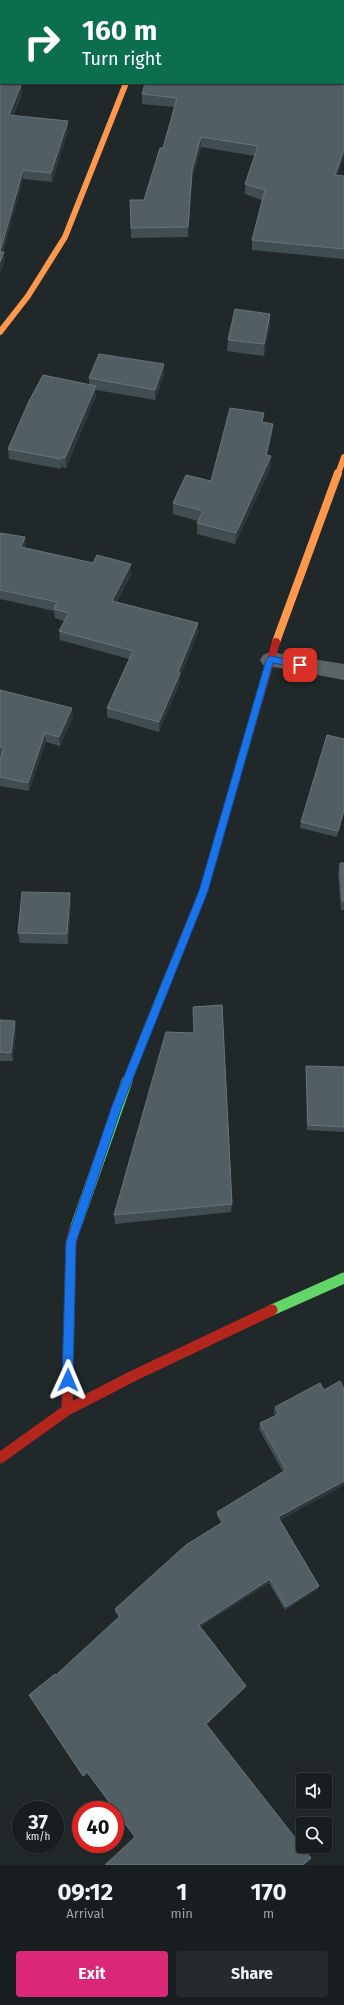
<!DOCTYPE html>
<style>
:root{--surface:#181e20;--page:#252b2d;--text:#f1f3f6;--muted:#9fa2a5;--line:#363c3e;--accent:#db2777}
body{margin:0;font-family:"Fira Sans",sans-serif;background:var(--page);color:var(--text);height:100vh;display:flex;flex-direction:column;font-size:15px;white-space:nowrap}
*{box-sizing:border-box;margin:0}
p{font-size:13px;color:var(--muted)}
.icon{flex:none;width:22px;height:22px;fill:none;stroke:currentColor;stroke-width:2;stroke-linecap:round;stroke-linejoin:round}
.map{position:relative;height:1865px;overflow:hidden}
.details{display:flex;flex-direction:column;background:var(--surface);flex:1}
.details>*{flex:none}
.top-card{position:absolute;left:0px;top:0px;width:344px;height:84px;box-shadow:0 1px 3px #0004,0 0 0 1px var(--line);background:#0b6e4f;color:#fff;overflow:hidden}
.tools{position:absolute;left:296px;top:1773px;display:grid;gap:8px}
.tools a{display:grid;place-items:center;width:36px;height:36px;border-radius:4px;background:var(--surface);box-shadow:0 1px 3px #0004,0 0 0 1px var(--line);font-size:20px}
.speed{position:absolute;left:12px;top:1801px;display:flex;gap:8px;font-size:20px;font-weight:700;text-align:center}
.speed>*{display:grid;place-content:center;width:52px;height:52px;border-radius:50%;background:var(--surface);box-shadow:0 1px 3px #0004,0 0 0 1px var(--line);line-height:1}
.speed small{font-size:10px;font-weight:400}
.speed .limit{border:6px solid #d22;background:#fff;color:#111}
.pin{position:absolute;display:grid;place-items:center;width:34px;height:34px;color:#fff;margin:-17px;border-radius:8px;box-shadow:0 2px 6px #0006}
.me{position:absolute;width:44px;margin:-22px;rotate:1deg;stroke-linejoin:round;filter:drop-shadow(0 0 3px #0008)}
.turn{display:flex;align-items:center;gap:14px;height:84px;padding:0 16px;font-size:18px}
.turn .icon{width:52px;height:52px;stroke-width:2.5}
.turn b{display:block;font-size:28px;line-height:34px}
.eta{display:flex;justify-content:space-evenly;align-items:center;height:68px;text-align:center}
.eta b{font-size:24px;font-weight:700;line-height:28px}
.button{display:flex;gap:8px;margin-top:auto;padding:8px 16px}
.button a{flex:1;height:46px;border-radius:4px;background:var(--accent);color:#fff;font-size:16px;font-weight:700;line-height:46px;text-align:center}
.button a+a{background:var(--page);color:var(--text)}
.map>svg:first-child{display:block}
</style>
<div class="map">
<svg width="344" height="1865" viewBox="0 0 344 1865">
<rect width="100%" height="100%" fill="#20282a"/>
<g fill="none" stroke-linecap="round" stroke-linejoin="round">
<path fill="#5c6566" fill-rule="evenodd" d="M 270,652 L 344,664 L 344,680 L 263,665 L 260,660 L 263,655 Z"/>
<path stroke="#63d668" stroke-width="8" d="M 126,1082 L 171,970"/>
<path stroke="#63d668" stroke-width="11" d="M 75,1229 L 127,1081
M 272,1310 L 344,1278"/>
<path stroke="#ff974d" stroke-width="6" d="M 0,332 L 28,296 L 65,237 L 126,83
M 338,474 L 344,457"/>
<path stroke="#ff974d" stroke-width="8" d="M 276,642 L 338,473"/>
<path stroke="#b3261e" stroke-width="8" d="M 171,970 L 203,891 L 276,642"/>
<path stroke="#b3261e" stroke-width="11" d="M 67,1410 L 71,1242 L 75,1229
M 0,1458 L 67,1410 L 135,1375 L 272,1310"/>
</g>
<path fill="#404e54" d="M 0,0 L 172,0 L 172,1 L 1,1 L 1,83 L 21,83 L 21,85 L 22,94 L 13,116 L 68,121 L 68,131 L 52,182 L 23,179 L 3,252 L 5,261 L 0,273 Z
M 179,0 L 344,0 L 338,175 L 344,176 L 344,259 L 252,250 L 252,240 L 262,200 L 245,194 L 245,184 L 255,156 L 201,147 L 192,180 L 188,237 L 131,238 L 130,200 L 144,200 L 163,148 L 174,107 L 142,104 L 142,94 L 343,1 L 179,1 Z
M 270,314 L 270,325 L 264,356 L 227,351 L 228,340 Z
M 164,375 L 155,400 L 96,390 L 96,396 L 66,468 L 62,467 L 61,469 L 9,459 L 8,449 L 89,385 L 89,378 Z
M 263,422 L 272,435 L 267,455 L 271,467 L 235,544 L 197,534 L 197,523 L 198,521 L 173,514 L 173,503 L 211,481 Z
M 0,533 L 25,537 L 26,548 L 131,574 L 117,602 L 198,623 L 198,632 L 180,677 L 180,682 L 159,732 L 107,717 L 107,708 L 129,659 L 60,640 L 59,631 L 64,621 L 55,618 L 54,611 L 0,599 Z
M 0,690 L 73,717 L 60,746 L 46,742 L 29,791 L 0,786 L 0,760 L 1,756 L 0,756 Z
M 344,813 L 337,837 L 300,828 L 301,822 Z
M 340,863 L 344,863 L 344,910 L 341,910 L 338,873 Z
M 71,903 L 68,944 L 20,943 L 18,933 Z
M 193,1007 L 232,1204 L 231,1212 L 115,1224 L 114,1215 L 194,1033 Z
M 0,1020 L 16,1030 L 13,1061 L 0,1061 Z
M 306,1066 L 344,1067 L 344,1132 L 307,1130 L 306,1071 Z
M 275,1407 L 344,1485 L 280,1520 L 319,1586 L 317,1590 L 285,1610 L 269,1583 L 200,1627 L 246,1686 L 245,1688 L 206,1725 L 135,1837 L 88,1773 L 84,1777 L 56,1675 L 119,1617 L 115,1612 L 115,1609 L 221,1523 L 217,1516 L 217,1512 L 283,1472 L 259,1429 L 260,1423 L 275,1416 L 274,1413 Z"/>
<path fill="#2c383d" d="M 21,85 L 22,94 L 9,124 L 9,115 Z
M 68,121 L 68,131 L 52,182 L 51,173 Z
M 201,137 L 201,147 L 192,180 L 188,237 L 188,227 L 192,170 Z
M 344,150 L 344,158 L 334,185 L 335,175 Z
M 23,170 L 23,179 L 2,258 L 4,252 L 5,261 L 0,273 L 0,252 Z
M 270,314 L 270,325 L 264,356 L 264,344 Z
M 164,364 L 164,375 L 155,400 L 155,390 Z
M 96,386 L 96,396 L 66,468 L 65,458 Z
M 273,424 L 272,435 L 265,466 L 266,455 Z
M 271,456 L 271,467 L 235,544 L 236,533 Z
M 61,457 L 62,467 L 61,469 Z
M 25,537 L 26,547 L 22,557 L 21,547 Z
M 131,564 L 131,574 L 112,611 L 112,601 Z
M 198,623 L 198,632 L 180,677 L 180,682 L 159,732 L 159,722 Z
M 72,708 L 73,717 L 60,746 L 59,737 Z
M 45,733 L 46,742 L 29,791 L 28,783 Z
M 344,810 L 344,813 L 337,837 L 338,831 Z
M 70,893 L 71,903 L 68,944 L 67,934 Z
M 15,1021 L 16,1030 L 13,1061 L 11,1053 Z
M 344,1481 L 344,1485 L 277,1521 L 278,1517 Z
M 270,1579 L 269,1583 L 199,1628 L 199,1625 Z
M 319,1586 L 317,1590 L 285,1610 L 286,1607 Z
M 246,1686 L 245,1688 L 205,1726 L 206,1724 Z
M 87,1772 L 88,1773 L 84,1777 L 83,1776 Z"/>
<path fill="#515f65" stroke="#68747a" d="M 0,0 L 171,0 L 171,1 L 1,1 L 1,83 L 17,83 L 17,84 L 21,85 L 9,115 L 68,121 L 51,173 L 23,170 L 0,252 L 4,252 L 0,262 Z
M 181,0 L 344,0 L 344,150 L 335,175 L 344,176 L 344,249 L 252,240 L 265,190 L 245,184 L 258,146 L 201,137 L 192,170 L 188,227 L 131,228 L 130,200 L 144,200 L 160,148 L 163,148 L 177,98 L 142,94 L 145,83 L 343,83 L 343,1 L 185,1 L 185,0 Z
M 235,309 L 270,314 L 264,344 L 228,340 Z
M 99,354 L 164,364 L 155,390 L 89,378 Z
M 43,375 L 96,386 L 65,458 L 61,457 L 61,459 L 8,449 L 29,401 Z
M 230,408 L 264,413 L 262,422 L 273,424 L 266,455 L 271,456 L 236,533 L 197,523 L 203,511 L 173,503 L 186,475 L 211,481 Z
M 0,533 L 25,537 L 21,547 L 93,563 L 97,555 L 131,564 L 112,601 L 198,623 L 178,672 L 180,673 L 159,722 L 107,708 L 133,651 L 59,631 L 69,613 L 54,609 L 57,602 L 0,590 Z
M 0,690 L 72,708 L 59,737 L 45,733 L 28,783 L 0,777 L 0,760 L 4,748 L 0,747 Z
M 327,735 L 344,739 L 344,810 L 338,831 L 301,822 Z
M 340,863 L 344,863 L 344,901 L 342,901 Z
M 22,892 L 70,893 L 67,934 L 18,933 Z
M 222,1005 L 232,1204 L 114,1215 L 166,1032 L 194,1033 L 193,1007 Z
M 0,1020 L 15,1021 L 11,1053 L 0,1052 Z
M 306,1066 L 344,1067 L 344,1127 L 308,1125 Z
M 340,1381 L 344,1389 L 344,1481 L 278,1517 L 319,1586 L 286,1607 L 270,1579 L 199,1625 L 246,1686 L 206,1724 L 311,1858 L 303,1865 L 105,1865 L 135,1837 L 87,1772 L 83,1776 L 29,1695 L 55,1674 L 56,1675 L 120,1616 L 115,1609 L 186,1545 L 223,1522 L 217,1512 L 286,1470 L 260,1423 L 279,1414 L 275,1407 L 320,1383 L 324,1390 Z"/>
<path fill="#1a73e8" stroke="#114b97" d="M 270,656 L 300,661 L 304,665 L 300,668 L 273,663 L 208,891 L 122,1106 L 76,1242 L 73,1380 L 71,1384 L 68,1385 L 64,1384 L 62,1380 L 66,1242 L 112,1106 L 199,891 L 266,660 Z"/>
</svg>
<div class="tools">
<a><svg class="icon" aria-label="sound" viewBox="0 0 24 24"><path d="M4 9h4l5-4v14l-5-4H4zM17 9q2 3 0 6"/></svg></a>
<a><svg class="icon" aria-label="search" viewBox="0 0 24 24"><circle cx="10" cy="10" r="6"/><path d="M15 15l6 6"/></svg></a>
</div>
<div class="speed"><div>37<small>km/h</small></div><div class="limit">40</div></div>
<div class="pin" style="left:300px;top:665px;background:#d93025"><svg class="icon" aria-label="arrive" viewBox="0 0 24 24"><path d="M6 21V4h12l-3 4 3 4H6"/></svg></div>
<svg class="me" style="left:68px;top:1380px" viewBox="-20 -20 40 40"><path d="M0-17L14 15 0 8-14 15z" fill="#1a73e8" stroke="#fff" stroke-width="4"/></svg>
<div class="top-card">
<div class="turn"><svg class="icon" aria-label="right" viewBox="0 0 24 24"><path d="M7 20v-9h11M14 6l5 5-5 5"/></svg><div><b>160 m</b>Turn right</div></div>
</div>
</div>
<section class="details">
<div class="eta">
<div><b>09:12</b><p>Arrival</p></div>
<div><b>1</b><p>min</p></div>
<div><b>170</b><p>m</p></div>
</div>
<div class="button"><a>Exit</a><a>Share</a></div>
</section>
